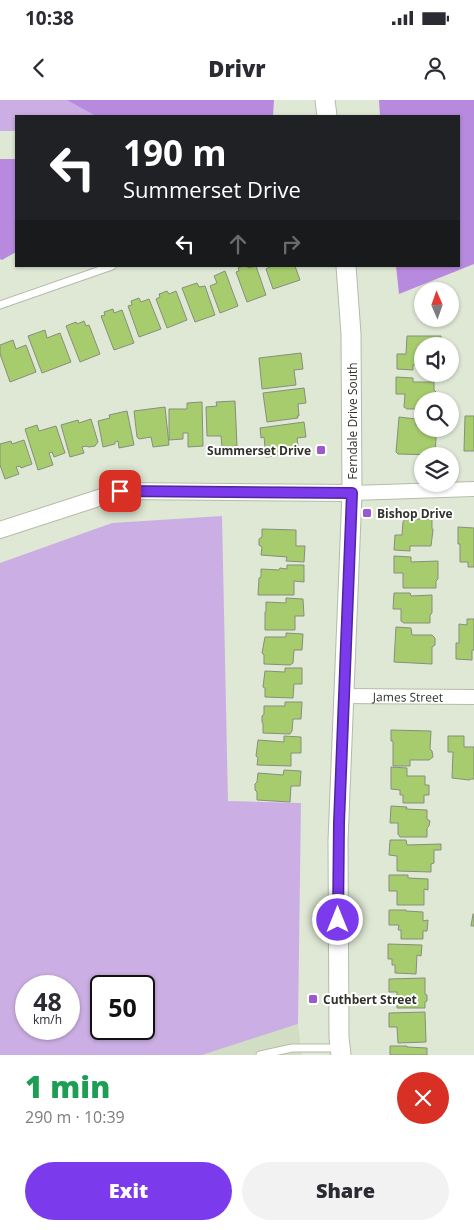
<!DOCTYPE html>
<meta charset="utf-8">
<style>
:root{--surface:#fff;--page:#f2f2f3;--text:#2b2b33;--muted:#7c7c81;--accent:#7c3aed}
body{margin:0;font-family:"Open Sans",sans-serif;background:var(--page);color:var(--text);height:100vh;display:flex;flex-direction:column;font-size:19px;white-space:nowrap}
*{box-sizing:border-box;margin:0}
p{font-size:16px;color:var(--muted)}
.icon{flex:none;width:28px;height:28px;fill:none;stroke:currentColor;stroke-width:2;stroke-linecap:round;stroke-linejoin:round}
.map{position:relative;height:955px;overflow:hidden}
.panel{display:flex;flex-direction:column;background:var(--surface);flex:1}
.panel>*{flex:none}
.guide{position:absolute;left:15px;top:15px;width:445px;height:152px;border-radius:0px;box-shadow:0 1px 4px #0004;background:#202124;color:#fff;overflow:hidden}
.needle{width:32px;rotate:358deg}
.controls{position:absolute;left:414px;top:182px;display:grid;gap:10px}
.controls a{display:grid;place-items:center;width:45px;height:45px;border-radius:50%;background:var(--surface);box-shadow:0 1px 4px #0004;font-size:25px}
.speed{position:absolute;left:15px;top:875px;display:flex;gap:10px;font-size:25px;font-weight:700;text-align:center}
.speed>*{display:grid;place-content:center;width:65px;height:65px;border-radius:50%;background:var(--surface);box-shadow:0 1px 4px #0004;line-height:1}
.speed small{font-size:12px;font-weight:400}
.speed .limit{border:2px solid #111;border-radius:8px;background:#fff;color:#111}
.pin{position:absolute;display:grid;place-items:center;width:42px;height:42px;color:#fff;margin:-21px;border-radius:10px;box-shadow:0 2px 8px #0006}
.me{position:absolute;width:55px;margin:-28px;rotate:0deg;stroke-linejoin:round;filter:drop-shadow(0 0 4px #0008)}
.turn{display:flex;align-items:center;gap:18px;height:105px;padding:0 25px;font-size:22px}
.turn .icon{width:65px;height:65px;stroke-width:2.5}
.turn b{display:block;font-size:35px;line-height:42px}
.lanes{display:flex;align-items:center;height:48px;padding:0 25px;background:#0003;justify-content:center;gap:25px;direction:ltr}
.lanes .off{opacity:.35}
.round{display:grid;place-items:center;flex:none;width:52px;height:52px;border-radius:26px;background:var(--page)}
.head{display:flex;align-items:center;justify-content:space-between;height:85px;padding:0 25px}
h1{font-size:30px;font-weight:800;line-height:38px;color:#1e9e55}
.primary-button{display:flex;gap:10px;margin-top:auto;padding:10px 25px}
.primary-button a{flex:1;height:58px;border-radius:30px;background:var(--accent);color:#fff;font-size:20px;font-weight:800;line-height:58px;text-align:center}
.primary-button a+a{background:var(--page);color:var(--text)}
.status{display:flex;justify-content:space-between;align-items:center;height:35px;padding:0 25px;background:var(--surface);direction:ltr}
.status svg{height:14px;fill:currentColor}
header{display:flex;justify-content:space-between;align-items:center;height:65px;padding:0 25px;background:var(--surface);font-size:22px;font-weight:800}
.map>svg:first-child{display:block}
</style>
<div class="status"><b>10:38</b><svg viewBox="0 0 49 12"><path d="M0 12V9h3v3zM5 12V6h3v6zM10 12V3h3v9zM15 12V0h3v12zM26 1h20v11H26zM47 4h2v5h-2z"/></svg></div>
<header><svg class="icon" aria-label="back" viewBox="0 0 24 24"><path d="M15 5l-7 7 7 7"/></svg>Drivr<svg class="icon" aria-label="person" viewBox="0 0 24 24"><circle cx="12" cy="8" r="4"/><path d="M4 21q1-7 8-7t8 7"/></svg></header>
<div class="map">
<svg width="474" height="955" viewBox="0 0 474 955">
<rect width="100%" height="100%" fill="#dfe8d4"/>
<path fill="#d2dec3" d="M 298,924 L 302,955 L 202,955 Z"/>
<path fill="#cbafe4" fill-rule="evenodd" d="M 0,0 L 220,0 L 193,16 L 16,16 L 16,31 L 0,31 Z
M 222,416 L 228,701 L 301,703 L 298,924 L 202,955 L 0,955 L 0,463 L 112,423 ZM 69,886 L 69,929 L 26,929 L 26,886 ZM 101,886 L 144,886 L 144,929 L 101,929 Z"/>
<path fill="#b88adf" d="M 67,0 L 274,0 L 273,16 L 96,16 Z
M 379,0 L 474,0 L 474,164 L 399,194 L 396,166 L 459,166 L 459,16 L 380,16 Z
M 0,59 L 16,59 L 16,152 L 2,160 L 0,159 Z"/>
<path fill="#a6cc6d" stroke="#868f7c" d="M 243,166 L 248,166 L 248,168 L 256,166 L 266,195 L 247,202 L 236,172 L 239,171 L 238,168 Z
M 271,166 L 295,166 L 300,180 L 273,189 L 266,169 Z
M 225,171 L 238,206 L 220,213 L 210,186 L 217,183 L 214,176 Z
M 197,183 L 199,187 L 205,186 L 215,215 L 195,222 L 182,188 Z
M 167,191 L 169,194 L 176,191 L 187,220 L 167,228 L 156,199 L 160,197 L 159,194 Z
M 139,198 L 141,202 L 149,199 L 161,229 L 139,237 L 128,206 L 132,205 L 131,201 Z
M 113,209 L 114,213 L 122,210 L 134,243 L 114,250 L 101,216 L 105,215 L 104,212 Z
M 84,221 L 86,226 L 89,225 L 100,254 L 80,262 L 66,226 L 76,222 L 77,224 Z
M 45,230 L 47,238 L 60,233 L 71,262 L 42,273 L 28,236 Z
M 407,236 L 441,236 L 441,246 L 422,246 L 422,263 L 420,263 L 420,265 L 413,265 L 413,270 L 397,269 L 397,254 L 406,254 Z
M 13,240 L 16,249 L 26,245 L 36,272 L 10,282 L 0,254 L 0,245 Z
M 301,253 L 303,269 L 294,270 L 296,285 L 262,289 L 259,258 Z
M 396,277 L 413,278 L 413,282 L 434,282 L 434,290 L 436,292 L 436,299 L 433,301 L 422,301 L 422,309 L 407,309 L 404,307 L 405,294 L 396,294 Z
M 304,288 L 306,303 L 298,304 L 299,316 L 297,316 L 298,318 L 267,322 L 263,293 Z
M 235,301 L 237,346 L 222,347 L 221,336 L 207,336 L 206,307 L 217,306 L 216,302 Z
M 202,302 L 203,346 L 188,347 L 188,333 L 183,333 L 183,339 L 169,340 L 169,309 L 187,309 L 187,303 Z
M 165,307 L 169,345 L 153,347 L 151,337 L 139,339 L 137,337 L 134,311 Z
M 127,311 L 134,345 L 119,348 L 118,341 L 115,342 L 115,344 L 103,347 L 98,321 L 110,318 L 109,315 Z
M 465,316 L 474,316 L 474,351 L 464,351 Z
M 399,317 L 416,319 L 416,325 L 422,325 L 422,329 L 438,329 L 438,335 L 436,337 L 435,355 L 398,354 L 396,352 Z
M 91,319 L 98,342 L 95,346 L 89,347 L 86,346 L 82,347 L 84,353 L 70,357 L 61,325 L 78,320 L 79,323 Z
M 304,322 L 306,337 L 297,338 L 299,353 L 266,357 L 264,337 L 261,338 L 260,328 Z
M 37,325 L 39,331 L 56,326 L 65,353 L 54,357 L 52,352 L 49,353 L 53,365 L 38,370 L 25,329 Z
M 24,340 L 32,364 L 21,368 L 20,366 L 16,367 L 19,374 L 5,379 L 0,365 L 0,344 L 11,341 L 12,344 Z
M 405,419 L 432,419 L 432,428 L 433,430 L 431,446 L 410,446 L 410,451 L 394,450 L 395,435 L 402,435 L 403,422 Z
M 458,427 L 474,428 L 474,467 L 468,467 L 468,462 L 460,462 L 460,444 L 458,444 Z
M 262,429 L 296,430 L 296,446 L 305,446 L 304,462 L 286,461 L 287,457 L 261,455 L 262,447 L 259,445 L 259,439 L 262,437 Z
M 394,456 L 411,457 L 411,462 L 438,461 L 438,479 L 436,481 L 436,488 L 403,488 L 403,473 L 394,473 Z
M 287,465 L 304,465 L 304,482 L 294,481 L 294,495 L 258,495 L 259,478 L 261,477 L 261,469 L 279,470 L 280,468 L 287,469 Z
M 394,493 L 410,493 L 411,496 L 432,495 L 432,513 L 430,515 L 430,523 L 404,523 L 401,521 L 401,509 L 393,509 Z
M 286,498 L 303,499 L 304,516 L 295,516 L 295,530 L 265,530 L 265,512 L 266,511 L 266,502 L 286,503 Z
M 467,519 L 474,519 L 474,550 L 472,550 L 472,560 L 456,559 L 456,543 L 459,543 L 459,524 L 467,525 Z
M 396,527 L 411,528 L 412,535 L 432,535 L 435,538 L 435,545 L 432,547 L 432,564 L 394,562 Z
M 286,533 L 303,534 L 302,550 L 294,550 L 293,563 L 290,565 L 264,564 L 264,555 L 262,553 L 265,537 L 286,537 Z
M 285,568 L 302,568 L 302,584 L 294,584 L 293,598 L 265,597 L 265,588 L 263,587 L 265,571 L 285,572 Z
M 285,602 L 302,602 L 301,619 L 293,619 L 292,631 L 290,634 L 263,633 L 263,624 L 262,622 L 262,616 L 264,614 L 264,606 L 285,606 Z
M 391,630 L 431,631 L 430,649 L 432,651 L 433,657 L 429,660 L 410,660 L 410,666 L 393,666 L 393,641 L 391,641 Z
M 284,636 L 301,637 L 301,653 L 291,653 L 291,666 L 257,665 L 258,658 L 256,656 L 258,640 L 284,642 Z
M 448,636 L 464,636 L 464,647 L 474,647 L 474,679 L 471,679 L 469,680 L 452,678 L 453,652 L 448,652 Z
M 391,667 L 407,668 L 407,676 L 425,676 L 425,685 L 429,685 L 429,695 L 424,695 L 424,703 L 403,703 L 403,695 L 400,695 L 400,690 L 391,689 Z
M 284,670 L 301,671 L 300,686 L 291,686 L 290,702 L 257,700 L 257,692 L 255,690 L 255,684 L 257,682 L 258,673 L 283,675 Z
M 391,706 L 407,707 L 406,709 L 427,710 L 427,719 L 430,721 L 429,726 L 427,728 L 427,737 L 400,737 L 398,734 L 398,723 L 390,723 Z
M 390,740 L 406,740 L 407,745 L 441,744 L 441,750 L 434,750 L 434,763 L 431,764 L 431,772 L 397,771 L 397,756 L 389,755 Z
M 389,775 L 408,775 L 408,778 L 428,779 L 428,790 L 424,789 L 424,805 L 397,805 L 397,791 L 389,791 Z
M 389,810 L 406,810 L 406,811 L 423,812 L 423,821 L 428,820 L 427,831 L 423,831 L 423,839 L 401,839 L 401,830 L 398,830 L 399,825 L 389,825 Z
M 473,814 L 474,814 L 474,826 L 471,826 Z
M 388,844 L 422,845 L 421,856 L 417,855 L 416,874 L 395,873 L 395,865 L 392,865 L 392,859 L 388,859 Z
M 425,878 L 425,894 L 427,895 L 427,901 L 425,902 L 425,908 L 397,908 L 397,892 L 389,892 L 389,879 Z
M 425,912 L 426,942 L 398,943 L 397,927 L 389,927 L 389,913 Z
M 390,946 L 407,946 L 407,947 L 427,948 L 427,955 L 390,955 Z"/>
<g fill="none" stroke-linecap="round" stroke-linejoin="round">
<defs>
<path id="service" d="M 0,205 L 112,166
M 260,955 L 292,948 L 340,948"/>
<g id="minor">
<path d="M 352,393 L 474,389"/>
<path id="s1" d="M 343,596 L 474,597"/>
</g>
<path id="tertiary" d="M 0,430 L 120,391 L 352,393"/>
<path id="secondary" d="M 325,0 L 327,16
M 341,955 L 339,937 L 338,741 L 352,393 L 351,234 L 346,166"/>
</defs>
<use href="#service" stroke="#b3bca8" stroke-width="9"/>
<use href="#minor" stroke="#b3bca8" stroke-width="16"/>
<use href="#tertiary" stroke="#b3bca8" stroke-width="18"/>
<use href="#secondary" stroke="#b3bca8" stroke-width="21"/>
<use href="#service" stroke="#fff" stroke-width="7"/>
<use href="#minor" stroke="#fff" stroke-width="14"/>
<use href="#tertiary" stroke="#fff" stroke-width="16"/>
<use href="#secondary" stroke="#fff" stroke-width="19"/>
</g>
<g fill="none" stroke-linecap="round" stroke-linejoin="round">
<defs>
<path id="route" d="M 120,391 L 352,393 L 339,723 L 338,820"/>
</defs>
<use href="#route" stroke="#51269a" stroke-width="12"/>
<use href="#route" stroke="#7c3aed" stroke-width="9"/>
</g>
<g fill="#9c59ce" stroke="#fff" stroke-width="2">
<rect x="316" y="345" width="10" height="10" rx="2.5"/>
<rect x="362" y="408" width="10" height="10" rx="2.5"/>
<rect x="308" y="894" width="10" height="10" rx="2.5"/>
</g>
<g text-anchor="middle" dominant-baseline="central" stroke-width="4" stroke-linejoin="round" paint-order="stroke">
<g font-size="12" fill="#30332b" stroke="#fff">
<text transform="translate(352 321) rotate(-90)">Ferndale Drive South</text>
<text stroke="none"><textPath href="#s1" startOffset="65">James Street</textPath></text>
</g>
<g font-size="12" font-weight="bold" fill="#30332b" stroke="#fff" text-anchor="start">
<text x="311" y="350" text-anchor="end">Summerset Drive</text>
<text x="377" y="413">Bishop Drive</text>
<text x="323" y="899">Cuthbert Street</text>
</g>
</g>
</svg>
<div class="controls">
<a><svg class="needle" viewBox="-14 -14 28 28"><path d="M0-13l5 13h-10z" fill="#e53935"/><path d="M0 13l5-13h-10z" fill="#7c7c81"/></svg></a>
<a><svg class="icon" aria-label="sound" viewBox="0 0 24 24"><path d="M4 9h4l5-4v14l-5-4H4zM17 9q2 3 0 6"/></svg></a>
<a><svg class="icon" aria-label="search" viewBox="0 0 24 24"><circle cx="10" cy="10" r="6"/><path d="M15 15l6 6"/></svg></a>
<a><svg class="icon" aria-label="layers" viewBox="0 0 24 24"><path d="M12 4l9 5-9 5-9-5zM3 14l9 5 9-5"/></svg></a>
</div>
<div class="speed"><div>48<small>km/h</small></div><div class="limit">50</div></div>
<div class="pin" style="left:120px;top:391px;background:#d93025"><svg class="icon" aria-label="arrive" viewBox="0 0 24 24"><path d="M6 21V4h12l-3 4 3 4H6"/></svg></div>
<svg class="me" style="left:338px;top:820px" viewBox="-20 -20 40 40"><circle r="17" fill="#7c3aed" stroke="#fff" stroke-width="3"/><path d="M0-11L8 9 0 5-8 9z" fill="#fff"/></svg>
<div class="guide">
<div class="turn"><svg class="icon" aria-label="left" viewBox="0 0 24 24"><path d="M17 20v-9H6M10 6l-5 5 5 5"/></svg><div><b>190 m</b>Summerset Drive</div></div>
<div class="lanes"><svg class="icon" aria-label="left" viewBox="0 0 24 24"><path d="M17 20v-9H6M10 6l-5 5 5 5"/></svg><svg class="icon off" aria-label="ahead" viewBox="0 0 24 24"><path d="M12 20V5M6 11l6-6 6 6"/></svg><svg class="icon off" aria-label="right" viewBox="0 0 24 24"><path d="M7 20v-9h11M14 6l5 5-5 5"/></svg></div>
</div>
</div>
<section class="panel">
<div class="head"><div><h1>1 min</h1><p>290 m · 10:39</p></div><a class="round" style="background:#d93025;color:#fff"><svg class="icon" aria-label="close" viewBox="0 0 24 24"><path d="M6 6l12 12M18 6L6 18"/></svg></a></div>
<div class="primary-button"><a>Exit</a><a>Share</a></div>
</section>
